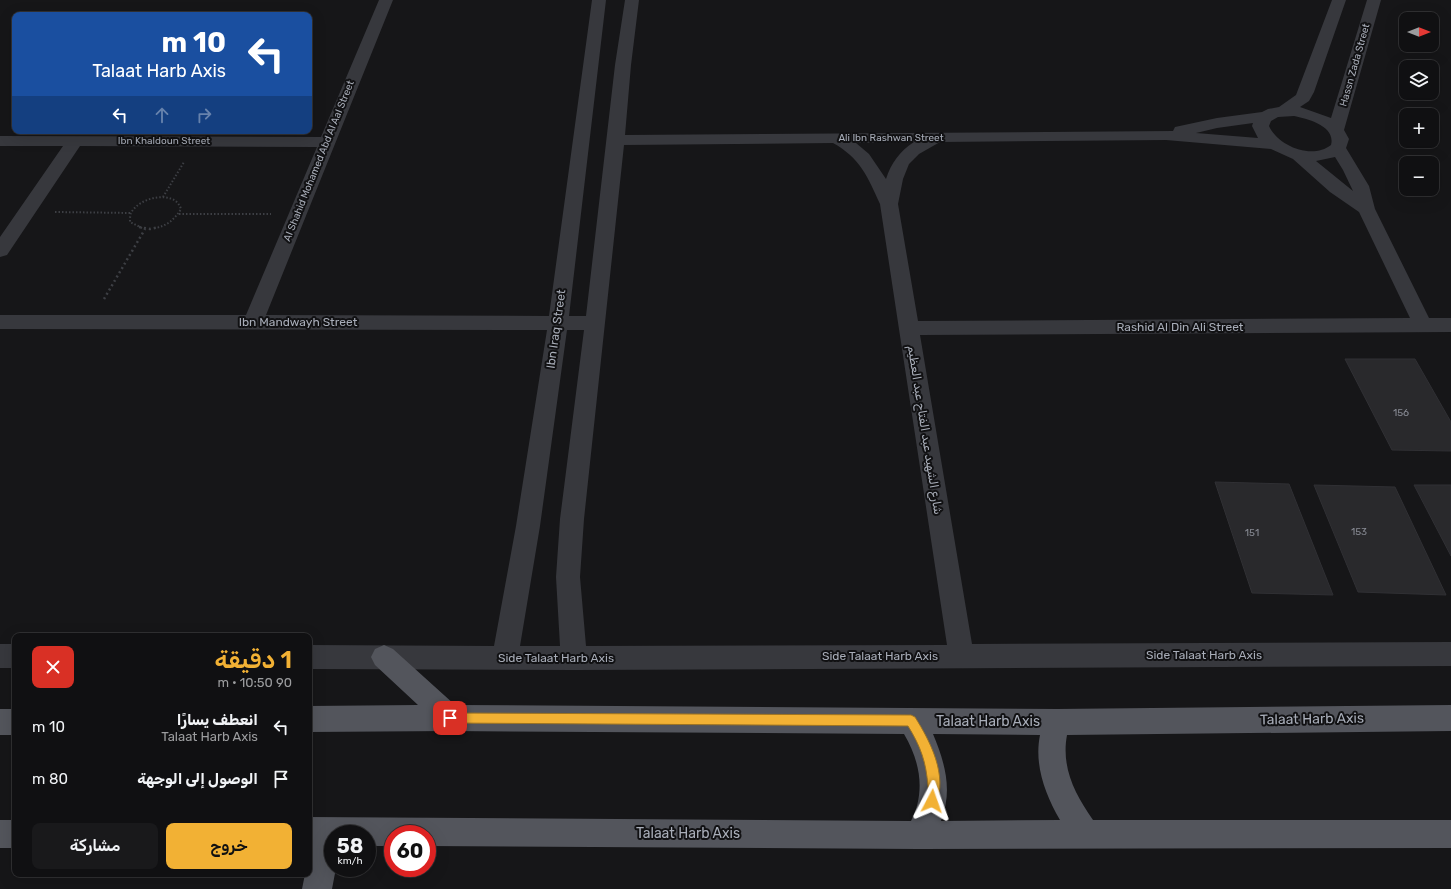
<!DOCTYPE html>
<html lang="ar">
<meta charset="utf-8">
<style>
:root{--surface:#101012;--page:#19191b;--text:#f1f3f6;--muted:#9c9d9f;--line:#303032;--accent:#f2b134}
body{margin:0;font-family:Rubik,Vazirmatn,sans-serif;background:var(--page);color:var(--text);direction:rtl;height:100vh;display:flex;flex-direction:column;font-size:15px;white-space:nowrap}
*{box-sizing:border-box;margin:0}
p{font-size:13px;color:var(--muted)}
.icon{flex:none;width:22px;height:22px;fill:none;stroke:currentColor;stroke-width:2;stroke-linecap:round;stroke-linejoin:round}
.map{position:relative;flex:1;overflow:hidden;direction:ltr}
.side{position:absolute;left:12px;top:633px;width:300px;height:244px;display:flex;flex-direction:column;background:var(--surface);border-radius:8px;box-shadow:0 4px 16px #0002,0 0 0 1px var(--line);direction:rtl}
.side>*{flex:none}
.top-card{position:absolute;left:12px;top:12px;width:300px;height:122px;border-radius:8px;box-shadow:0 4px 16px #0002,0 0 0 1px var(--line);direction:rtl;background:#1a4fa0;color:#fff;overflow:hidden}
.needle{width:26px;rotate:90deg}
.controls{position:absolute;left:1399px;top:12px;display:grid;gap:8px}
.controls a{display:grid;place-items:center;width:40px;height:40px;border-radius:8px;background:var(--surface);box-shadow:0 4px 16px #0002,0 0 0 1px var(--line);font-size:20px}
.speed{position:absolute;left:324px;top:825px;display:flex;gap:8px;font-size:20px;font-weight:700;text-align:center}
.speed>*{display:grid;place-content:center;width:52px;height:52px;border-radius:50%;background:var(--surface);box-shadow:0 4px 16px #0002,0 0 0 1px var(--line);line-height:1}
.speed small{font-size:10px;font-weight:400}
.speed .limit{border:6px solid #d22;background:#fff;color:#111}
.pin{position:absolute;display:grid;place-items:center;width:34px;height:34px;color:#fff;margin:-17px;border-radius:8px;box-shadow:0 2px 6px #0006}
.me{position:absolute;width:44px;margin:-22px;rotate:4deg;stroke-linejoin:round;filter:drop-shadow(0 0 3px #0008)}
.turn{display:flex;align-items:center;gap:14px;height:84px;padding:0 20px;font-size:18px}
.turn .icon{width:52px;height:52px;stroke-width:2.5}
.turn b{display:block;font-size:28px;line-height:34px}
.lanes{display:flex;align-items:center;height:38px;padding:0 20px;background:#0003;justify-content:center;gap:20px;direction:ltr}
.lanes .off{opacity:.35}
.round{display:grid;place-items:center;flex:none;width:42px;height:42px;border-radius:8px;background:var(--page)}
.headline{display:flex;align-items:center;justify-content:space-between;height:68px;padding:0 20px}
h1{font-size:24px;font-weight:600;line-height:30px;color:var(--accent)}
.action{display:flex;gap:8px;margin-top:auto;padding:8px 20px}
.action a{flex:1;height:46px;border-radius:8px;background:var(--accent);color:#111;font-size:16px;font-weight:600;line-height:46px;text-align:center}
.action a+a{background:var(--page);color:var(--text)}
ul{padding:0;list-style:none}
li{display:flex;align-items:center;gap:12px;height:52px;padding:0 20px}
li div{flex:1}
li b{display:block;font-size:15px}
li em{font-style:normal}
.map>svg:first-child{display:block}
</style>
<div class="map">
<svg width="1451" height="889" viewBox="0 0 1451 889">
<rect width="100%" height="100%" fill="#161618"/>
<path fill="#29292c" stroke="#303034" d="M 1345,359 L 1415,359 L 1451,422 L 1451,451 L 1392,450 Z
M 1215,482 L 1289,484 L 1333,595 L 1252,593 Z
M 1314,485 L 1395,487 L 1446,595 L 1358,592 Z
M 1414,485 L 1451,485 L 1451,556 Z"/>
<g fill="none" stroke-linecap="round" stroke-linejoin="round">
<path stroke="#3d3f44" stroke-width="2" stroke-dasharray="1.5 2" stroke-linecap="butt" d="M 163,197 L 184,162
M 55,212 L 131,213
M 179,214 L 271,214
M 142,228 L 130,222 C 130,219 130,215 131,213 C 139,197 175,189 181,209 C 175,219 167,226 155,228"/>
<path stroke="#3d3f44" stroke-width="2.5" stroke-dasharray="2 3" stroke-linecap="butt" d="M 139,227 L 150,229 L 159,227
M 104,299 L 145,229"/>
<path fill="#37383d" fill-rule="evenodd" d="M 379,0 L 393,0 L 266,315 L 549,316 L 592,0 L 606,0 L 569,316 L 586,316 L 615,65 L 625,0 L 639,0 L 631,65 L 625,135 L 1173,131 L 1175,127 L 1217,118 L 1262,112 L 1268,109 L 1279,107 L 1296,95 L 1332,0 L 1346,0 L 1314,92 L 1309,101 L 1300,107 L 1331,118 L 1367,0 L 1381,0 L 1344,130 L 1349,139 L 1346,148 L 1369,186 L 1375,209 L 1429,318 L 1451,318 L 1451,332 L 920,335 L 972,644 L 1451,642 L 1451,666 L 574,670 L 309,669 L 309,645 L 494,646 L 516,526 L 547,330 L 0,329 L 0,315 L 246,315 L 317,147 L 80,146 L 7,255 L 0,257 L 0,237 L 63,146 L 0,146 L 0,136 L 321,137 ZM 1294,116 C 1308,119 1336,126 1331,145 C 1312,160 1278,146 1269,126 L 1271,121 L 1278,117 ZM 1253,123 L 1252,126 L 1258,138 L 1196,133 L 1217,128 ZM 1166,140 L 1271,149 L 1293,159 L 1330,192 L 1359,212 L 1410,318 L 918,321 L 898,204 L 903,179 L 909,164 L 919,154 L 940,142 ZM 914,142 C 900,151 891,163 886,179 L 869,154 L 856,143 ZM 833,143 C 860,158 868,177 880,204 L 947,645 L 586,646 L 580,577 L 584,519 L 624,145 ZM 1335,157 L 1343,170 L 1353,191 L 1316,161 ZM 567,330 L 584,330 L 560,519 L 556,577 L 560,646 L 520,646 L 540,526 Z
M 0,644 L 15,644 L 15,668 L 0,668 Z"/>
<path fill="#53555c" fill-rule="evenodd" d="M 384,645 L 393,649 L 455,705 L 1057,709 L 1451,705 L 1451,731 L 1067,735 C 1061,768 1075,794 1093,820 L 1451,820 L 1451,848 L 919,849 L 427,846 L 427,834 L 393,834 L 393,846 L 367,846 L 367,834 L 333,834 L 333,868 L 336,868 L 332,889 L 302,889 L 305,874 L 309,874 L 309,857 L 312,845 L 309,845 L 309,817 L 911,821 C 926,792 920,761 904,734 L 450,731 L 309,732 L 309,706 L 418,705 L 375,665 L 371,657 L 375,649 ZM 933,734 L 1040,735 C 1034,765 1045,794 1060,820 L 941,821 C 953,790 945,763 933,734 Z
M 0,709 L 15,709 L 15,735 L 0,735 Z
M 0,820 L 15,820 L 15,848 L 0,848 Z"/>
</g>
<path fill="#f2b134" stroke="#9d7322" d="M 450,713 L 911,715 L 915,717 C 930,741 948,775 936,805 L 932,806 L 928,805 C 925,798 929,793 928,786 C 926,762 921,747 908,726 L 450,723 L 446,722 L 445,718 L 446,714 Z"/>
<g text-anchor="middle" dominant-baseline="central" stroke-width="4" stroke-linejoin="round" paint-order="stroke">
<g font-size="10" fill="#a8adb8" stroke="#111113">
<text transform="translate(1355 65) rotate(-74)">Hassn Zada Street</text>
<text x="891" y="138">Ali Ibn Rashwan Street</text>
<text x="164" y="141">Ibn Khaldoun Street</text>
<text transform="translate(319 161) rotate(-68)">Al Shahid Mohamed Abd Al Aal Street</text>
</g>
<g font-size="10" fill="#888b94">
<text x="1401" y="413">156</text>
<text x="1359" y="532">153</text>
<text x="1252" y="533">151</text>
</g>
<g font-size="12" fill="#a8adb8" stroke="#111113">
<text x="298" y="322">Ibn Mandwayh Street</text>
<text x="1180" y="327">Rashid Al Din Ali Street</text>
<text transform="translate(556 329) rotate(-82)">Ibn Iraq Street</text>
<text transform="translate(925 430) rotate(81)">شارع الشهيد عبد الفتاح عبد العظيم</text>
<text x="1204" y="655">Side Talaat Harb Axis</text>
<text x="880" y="656">Side Talaat Harb Axis</text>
<text x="556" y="658">Side Talaat Harb Axis</text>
</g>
<g font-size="14" fill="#a8adb8" stroke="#111113">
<text transform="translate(1312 719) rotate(-1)">Talaat Harb Axis</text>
<text x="988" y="721">Talaat Harb Axis</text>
<text x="688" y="833">Talaat Harb Axis</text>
</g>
</g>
</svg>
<div class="controls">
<a><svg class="needle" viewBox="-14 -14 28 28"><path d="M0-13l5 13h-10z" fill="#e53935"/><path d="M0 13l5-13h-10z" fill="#9c9d9f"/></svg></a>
<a><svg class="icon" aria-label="layers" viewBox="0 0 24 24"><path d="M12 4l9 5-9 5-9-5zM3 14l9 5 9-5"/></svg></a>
<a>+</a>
<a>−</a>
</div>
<div class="speed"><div>58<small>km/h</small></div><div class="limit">60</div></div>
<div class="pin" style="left:450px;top:718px;background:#d93025"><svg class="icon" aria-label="arrive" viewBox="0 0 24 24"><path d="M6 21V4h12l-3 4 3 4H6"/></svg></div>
<svg class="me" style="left:932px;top:801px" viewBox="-20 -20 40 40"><path d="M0-17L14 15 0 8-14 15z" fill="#f2b134" stroke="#fff" stroke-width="4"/></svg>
<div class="top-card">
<div class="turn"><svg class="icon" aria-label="left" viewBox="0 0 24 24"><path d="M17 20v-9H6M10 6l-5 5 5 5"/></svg><div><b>10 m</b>Talaat Harb Axis</div></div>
<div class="lanes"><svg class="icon" aria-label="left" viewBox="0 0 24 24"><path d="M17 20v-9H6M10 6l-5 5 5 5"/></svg><svg class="icon off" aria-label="ahead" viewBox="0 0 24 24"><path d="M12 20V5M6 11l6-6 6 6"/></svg><svg class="icon off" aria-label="right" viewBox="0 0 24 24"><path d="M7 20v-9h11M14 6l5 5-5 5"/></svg></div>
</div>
<section class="side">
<div class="headline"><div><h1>1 دقيقة</h1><p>90 m · 10:50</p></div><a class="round" style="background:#d93025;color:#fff"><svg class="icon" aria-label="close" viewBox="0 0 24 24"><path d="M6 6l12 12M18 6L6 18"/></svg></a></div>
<ul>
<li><svg class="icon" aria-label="left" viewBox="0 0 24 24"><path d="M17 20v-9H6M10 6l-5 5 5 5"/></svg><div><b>انعطف يسارًا</b><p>Talaat Harb Axis</p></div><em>10 m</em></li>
<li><svg class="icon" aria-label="arrive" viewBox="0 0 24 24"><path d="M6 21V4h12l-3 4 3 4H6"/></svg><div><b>الوصول إلى الوجهة</b></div><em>80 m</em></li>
</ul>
<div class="action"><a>خروج</a><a>مشاركة</a></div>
</section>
</div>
